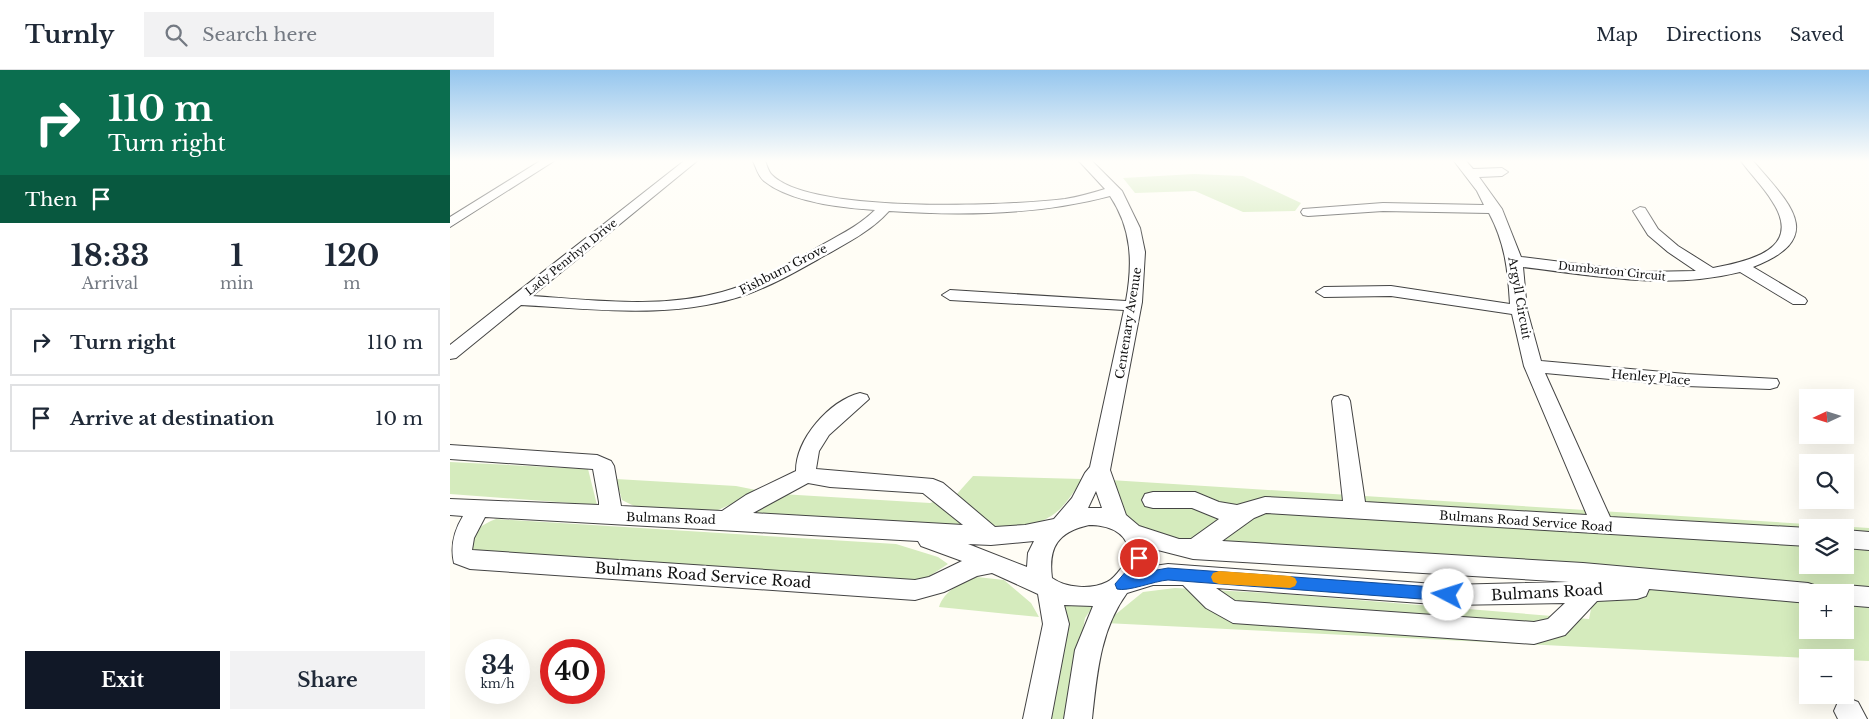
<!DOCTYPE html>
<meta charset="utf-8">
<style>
:root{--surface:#fff;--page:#f2f2f3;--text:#1f2937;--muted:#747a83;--line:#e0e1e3;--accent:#111827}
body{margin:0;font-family:"Libre Baskerville",serif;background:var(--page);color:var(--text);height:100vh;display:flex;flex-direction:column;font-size:19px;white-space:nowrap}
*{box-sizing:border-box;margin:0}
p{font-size:16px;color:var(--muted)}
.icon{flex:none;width:28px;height:28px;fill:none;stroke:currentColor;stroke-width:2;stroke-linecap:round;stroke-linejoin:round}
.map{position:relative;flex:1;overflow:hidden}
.panel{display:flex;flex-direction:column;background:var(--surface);width:450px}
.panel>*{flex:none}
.banner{background:#0b6e4f;color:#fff;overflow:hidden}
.needle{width:32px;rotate:266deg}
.controls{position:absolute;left:1349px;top:319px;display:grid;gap:10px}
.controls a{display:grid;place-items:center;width:55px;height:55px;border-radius:0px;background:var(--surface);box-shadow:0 5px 20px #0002;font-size:25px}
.speed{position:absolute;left:15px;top:569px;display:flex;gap:10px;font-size:25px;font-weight:700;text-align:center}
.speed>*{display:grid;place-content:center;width:65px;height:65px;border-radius:50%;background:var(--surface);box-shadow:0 5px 20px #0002;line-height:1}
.speed small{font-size:12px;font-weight:400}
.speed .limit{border:8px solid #d22;background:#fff;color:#111}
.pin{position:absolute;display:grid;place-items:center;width:42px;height:42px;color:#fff;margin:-21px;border:2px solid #fff;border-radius:50%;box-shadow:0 1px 5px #0007}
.me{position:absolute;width:55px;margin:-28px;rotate:275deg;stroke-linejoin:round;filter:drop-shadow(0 0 4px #0008)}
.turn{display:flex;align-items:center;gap:18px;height:105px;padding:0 25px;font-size:22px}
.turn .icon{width:65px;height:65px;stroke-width:2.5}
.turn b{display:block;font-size:35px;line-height:42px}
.then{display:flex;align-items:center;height:48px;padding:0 25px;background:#0003;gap:10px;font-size:19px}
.eta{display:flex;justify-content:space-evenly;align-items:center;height:85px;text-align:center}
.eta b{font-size:30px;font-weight:700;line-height:35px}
.cta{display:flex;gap:10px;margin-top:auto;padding:10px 25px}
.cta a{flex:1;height:58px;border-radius:0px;background:var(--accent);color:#fff;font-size:20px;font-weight:700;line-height:58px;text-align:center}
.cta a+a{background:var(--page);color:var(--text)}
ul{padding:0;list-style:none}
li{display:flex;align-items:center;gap:15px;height:68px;margin:0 10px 8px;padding:0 15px;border:2px solid var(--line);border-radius:0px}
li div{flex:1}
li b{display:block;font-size:19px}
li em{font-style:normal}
header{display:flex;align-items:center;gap:30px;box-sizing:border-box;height:70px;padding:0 25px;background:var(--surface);border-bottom:1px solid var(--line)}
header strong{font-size:24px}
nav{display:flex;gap:28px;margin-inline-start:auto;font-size:18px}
.search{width:350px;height:45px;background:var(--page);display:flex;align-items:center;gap:12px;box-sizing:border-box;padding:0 18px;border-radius:0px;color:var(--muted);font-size:19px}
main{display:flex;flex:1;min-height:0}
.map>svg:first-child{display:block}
</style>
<header>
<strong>Turnly</strong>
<div class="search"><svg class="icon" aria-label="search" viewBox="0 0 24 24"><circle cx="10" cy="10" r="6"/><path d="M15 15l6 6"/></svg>Search here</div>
<nav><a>Map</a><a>Directions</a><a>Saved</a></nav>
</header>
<main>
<section class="panel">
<div class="banner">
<div class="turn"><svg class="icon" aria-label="right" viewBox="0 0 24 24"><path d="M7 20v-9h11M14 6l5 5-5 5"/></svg><div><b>110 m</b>Turn right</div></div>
<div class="then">Then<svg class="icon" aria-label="arrive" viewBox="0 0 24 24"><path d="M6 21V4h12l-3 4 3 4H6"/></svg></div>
</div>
<div class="eta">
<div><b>18:33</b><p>Arrival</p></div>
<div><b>1</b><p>min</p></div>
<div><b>120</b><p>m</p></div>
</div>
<ul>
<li><svg class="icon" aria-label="right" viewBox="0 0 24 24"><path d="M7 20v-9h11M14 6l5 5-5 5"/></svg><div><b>Turn right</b></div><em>110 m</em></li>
<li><svg class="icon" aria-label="arrive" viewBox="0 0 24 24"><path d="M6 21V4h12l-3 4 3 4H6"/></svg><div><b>Arrive at destination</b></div><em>10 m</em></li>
</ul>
<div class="cta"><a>Exit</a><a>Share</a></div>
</section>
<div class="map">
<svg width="1419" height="649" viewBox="0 0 1419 649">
<rect width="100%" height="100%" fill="#fffdf5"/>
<path fill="#d5ebbd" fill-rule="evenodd" d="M 744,104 L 793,106 L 851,133 L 845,141 L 793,142 L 745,121 L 685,123 L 673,108 Z
M 0,392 L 138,399 L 147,435 L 0,424 Z
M 523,406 L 632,409 C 609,446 604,447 564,462 L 300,442 L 331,424 L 480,433 L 506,425 Z
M 166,409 L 286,416 L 311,421 L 268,440 L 186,437 L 172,430 Z
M 660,410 L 1419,458 L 1419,524 L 741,475 L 689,462 L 650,439 ZM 1358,458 L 1395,458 L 1395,495 L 1358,495 Z
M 46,449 L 446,474 L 488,487 L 498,494 L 475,509 L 459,513 L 26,483 L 19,477 C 21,462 32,454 46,449 Z
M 527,507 L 554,510 L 581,533 L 589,547 L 489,537 C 494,521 511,512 527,507 Z
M 725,518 L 834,524 L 1139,549 L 1145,519 L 1283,518 L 1357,523 L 1358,560 L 1395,560 L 1395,525 L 1419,527 L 1419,591 L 1395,590 L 1395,588 L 1357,588 L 655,553 L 693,522 Z
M 610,529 L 646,532 L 635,548 L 618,649 L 596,649 Z"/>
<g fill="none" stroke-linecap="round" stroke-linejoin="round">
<defs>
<path id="minor" d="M 90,91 L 104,91 L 0,157 L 0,147 Z
M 234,91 L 247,91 L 82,226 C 145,230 210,239 272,222 C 305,213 335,196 365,179 C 385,167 408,157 425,140 C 392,138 340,132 314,111 C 308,106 306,97 303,91 L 315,91 C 317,95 318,101 322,105 C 361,144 558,136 615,129 C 628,127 642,123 655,119 L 629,91 L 642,91 L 672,121 L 690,158 L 695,182 L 692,232 L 660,400 L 676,445 L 689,456 L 729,469 L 741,469 L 769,449 L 742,438 L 703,438 L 695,436 L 692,430 L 695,424 L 703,422 L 745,422 L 769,432 L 787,435 L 815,427 L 893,431 L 882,331 L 884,327 L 891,325 L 898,327 L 900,331 L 915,432 L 1137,445 L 1074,296 L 1062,244 L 941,226 L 874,227 L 866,222 L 874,217 L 941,216 L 1060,234 C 1058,200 1055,173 1039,143 L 933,141 L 858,146 L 853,145 L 851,142 L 853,139 L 933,133 L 1034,135 L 1027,121 L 1004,91 L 1016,91 L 1023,99 L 1052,98 L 1058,102 L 1052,106 L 1029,107 L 1052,139 L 1071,187 L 1192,202 L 1246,201 L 1218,182 L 1198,165 L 1183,141 L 1190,137 L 1195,138 L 1208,159 L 1228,176 L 1263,198 C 1300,191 1354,179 1322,131 C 1313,116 1301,105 1291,91 L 1303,91 C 1340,134 1378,168 1303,197 L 1355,228 L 1357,231 L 1355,234 L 1343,234 L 1290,202 C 1218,220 1146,206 1073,197 L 1077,240 L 1091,291 L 1236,304 L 1327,309 L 1329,313 L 1327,317 L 1320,319 L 1236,316 L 1095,303 L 1160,447 L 1358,458 L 1358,476 L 816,443 L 804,448 L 772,471 L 1133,493 L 1358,513 L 1367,516 L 1370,522 L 1358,522 L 1358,533 L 1199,519 L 1196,526 L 1187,529 L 1147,531 L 1115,565 L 1084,574 L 783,553 L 756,538 L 733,515 L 703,515 L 677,523 C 650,560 647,604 642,649 L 614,649 L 625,580 L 643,536 L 614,535 L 619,554 L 601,649 L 573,649 L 593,554 L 588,524 L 542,503 L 527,506 L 494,522 L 465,530 L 20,499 L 4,493 C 0,476 4,461 13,446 L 0,445 L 0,429 L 149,435 L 149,432 L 143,399 L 0,389 L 0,375 L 147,385 L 161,391 L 164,396 L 171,436 L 272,441 L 296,425 L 346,401 C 346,369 379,331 410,323 L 417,325 L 419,329 L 379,365 L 369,381 L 366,399 L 483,409 L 493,413 L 545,457 L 575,455 L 604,449 L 622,428 L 635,403 L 640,397 L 674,240 L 500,230 L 492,225 L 500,220 L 676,231 C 683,193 682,159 660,126 C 589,145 512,146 439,141 C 421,161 397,173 374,186 C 349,200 325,214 298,224 C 225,250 147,239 71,235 L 6,288 L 0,289 L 0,275 ZM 358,413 L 380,417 L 473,423 L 513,455 L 303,443 ZM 646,421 L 652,438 L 638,438 ZM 35,447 L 468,471 L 471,476 L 512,491 L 479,507 L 465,510 L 22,480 L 24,468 ZM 639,455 C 661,455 685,465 676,492 C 671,498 664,509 657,512 C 641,520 616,518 602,508 C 598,477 608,462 639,455 ZM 584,471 L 578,483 L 577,497 L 518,474 L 541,475 ZM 700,478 L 743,489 L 1119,512 L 998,515 L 718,494 L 697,497 L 700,488 ZM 766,518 L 998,535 L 1115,533 L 1098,549 L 1084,552 L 785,531 Z
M 1395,460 L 1419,462 L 1419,480 L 1395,478 Z
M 1395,515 L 1419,517 L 1419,537 L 1395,535 L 1395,522 L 1384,522 L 1386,518 Z
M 1398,628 L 1408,632 L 1417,649 L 1388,649 L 1384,641 L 1388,632 Z"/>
</defs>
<use href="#minor" stroke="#444" stroke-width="2"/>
<use href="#minor" fill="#fff" fill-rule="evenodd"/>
</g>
<linearGradient id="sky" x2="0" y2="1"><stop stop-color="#95c6ee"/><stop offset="0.5" stop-color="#fffefa"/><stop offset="1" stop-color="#fffefa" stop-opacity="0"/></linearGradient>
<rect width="1419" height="182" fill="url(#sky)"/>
<path fill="#1a73e8" stroke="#114b97" d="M 689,482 L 694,484 L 696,488 L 690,503 L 718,498 L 998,518 L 1003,520 L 1005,525 L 1003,529 L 998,531 L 718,510 C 704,511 678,522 667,519 L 665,514 L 678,499 L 684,484 Z"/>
<path fill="#f59e0b" d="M 769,501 L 840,506 L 845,508 L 847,512 L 845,516 L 840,518 L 769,514 L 763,512 L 761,507 L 763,503 Z"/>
<g text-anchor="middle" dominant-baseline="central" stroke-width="5" stroke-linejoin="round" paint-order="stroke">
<g font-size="11" fill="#111" stroke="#fff">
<text transform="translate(121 187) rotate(-39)">Lady Penrhyn Drive</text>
<text transform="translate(1162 201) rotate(6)">Dumbarton Circuit</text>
</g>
<g font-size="12" fill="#111" stroke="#fff">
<text transform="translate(333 199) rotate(-27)">Fishburn Grove</text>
<text transform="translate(1070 228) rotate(80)">Argyll Circuit</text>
<text transform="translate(678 253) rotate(-81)">Centenary Avenue</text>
<text transform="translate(1201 307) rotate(5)">Henley Place</text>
<text transform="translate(221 448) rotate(2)">Bulmans Road</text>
<text transform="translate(1076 451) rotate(4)">Bulmans Road Service Road</text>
</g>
<g font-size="15" fill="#111" stroke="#fff">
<text transform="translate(253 505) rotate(4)">Bulmans Road Service Road</text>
<text transform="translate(1097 522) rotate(-3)">Bulmans Road</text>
</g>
</g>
</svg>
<div class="controls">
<a><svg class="needle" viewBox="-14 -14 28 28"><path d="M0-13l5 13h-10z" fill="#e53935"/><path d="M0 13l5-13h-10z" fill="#747a83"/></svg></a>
<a><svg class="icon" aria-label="search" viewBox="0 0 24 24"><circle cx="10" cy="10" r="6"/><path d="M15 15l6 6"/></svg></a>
<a><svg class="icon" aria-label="layers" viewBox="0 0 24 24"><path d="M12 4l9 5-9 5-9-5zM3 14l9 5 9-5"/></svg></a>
<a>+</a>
<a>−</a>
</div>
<div class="speed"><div>34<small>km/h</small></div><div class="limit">40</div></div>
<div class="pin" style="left:689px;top:488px;background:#d93025"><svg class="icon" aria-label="arrive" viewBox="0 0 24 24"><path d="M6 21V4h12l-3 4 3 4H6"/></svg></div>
<svg class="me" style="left:998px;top:525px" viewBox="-20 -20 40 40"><circle r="19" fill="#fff"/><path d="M0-13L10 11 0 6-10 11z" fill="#1a73e8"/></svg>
</div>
</main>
